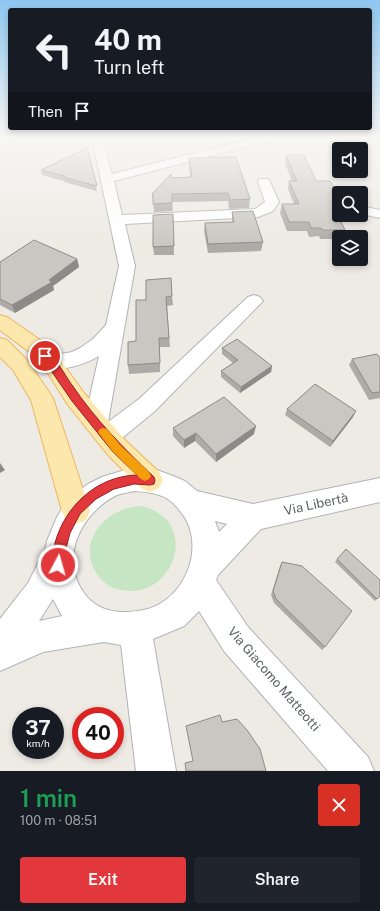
<!DOCTYPE html>
<meta charset="utf-8">
<style>
:root{--surface:#171b24;--page:#20242c;--text:#f1f3f6;--muted:#9ea1a6;--accent:#e2373b}
body{margin:0;font-family:"Public Sans",sans-serif;background:var(--page);color:var(--text);height:100vh;display:flex;flex-direction:column;font-size:15px;white-space:nowrap}
*{box-sizing:border-box;margin:0}
p{font-size:13px;color:var(--muted)}
.icon{flex:none;width:22px;height:22px;fill:none;stroke:currentColor;stroke-width:2;stroke-linecap:round;stroke-linejoin:round}
.map{position:relative;height:771px;overflow:hidden}
.panel{display:flex;flex-direction:column;background:var(--surface);flex:1}
.panel>*{flex:none}
.hud{position:absolute;left:8px;top:8px;width:364px;height:122px;border-radius:4px;box-shadow:0 2px 6px #0003;background:#171b24;color:var(--text);overflow:hidden}
.controls{position:absolute;left:332px;top:142px;display:grid;gap:8px}
.controls a{display:grid;place-items:center;width:36px;height:36px;border-radius:4px;background:var(--surface);box-shadow:0 2px 6px #0003;font-size:20px}
.speed{position:absolute;left:12px;top:707px;display:flex;gap:8px;font-size:20px;font-weight:700;text-align:center}
.speed>*{display:grid;place-content:center;width:52px;height:52px;border-radius:50%;background:var(--surface);box-shadow:0 2px 6px #0003;line-height:1}
.speed small{font-size:10px;font-weight:400}
.speed .limit{border:6px solid #d22;background:#fff;color:#111}
.pin{position:absolute;display:grid;place-items:center;width:34px;height:34px;color:#fff;margin:-17px;border:2px solid #fff;border-radius:50%;box-shadow:0 1px 4px #0007}
.me{position:absolute;width:44px;margin:-22px;rotate:6deg;stroke-linejoin:round;filter:drop-shadow(0 0 3px #0008)}
.turn{display:flex;align-items:center;gap:14px;height:84px;padding:0 20px;font-size:18px}
.turn .icon{width:52px;height:52px;stroke-width:2.5}
.turn b{display:block;font-size:28px;line-height:34px}
.then{display:flex;align-items:center;height:38px;padding:0 20px;background:#0003;gap:8px;font-size:15px}
.round{display:grid;place-items:center;flex:none;width:42px;height:42px;border-radius:4px;background:var(--page)}
.headline{display:flex;align-items:center;justify-content:space-between;height:68px;padding:0 20px}
h1{font-size:24px;font-weight:600;line-height:30px;color:#1e9e55}
.action{display:flex;gap:8px;margin-top:auto;padding:8px 20px}
.action a{flex:1;height:46px;border-radius:4px;background:var(--accent);color:#fff;font-size:16px;font-weight:600;line-height:46px;text-align:center}
.action a+a{background:var(--page);color:var(--text)}
.map>svg:first-child{display:block}
</style>
<div class="map">
<svg width="380" height="771" viewBox="0 0 380 771">
<rect width="100%" height="100%" fill="#eeebe5"/>
<path fill="#c6e5c2" d="M 140,506 C 203,519 174,601 121,590 C 113,589 106,585 100,578 C 74,546 102,509 140,506 Z"/>
<g fill="none" stroke-linecap="round" stroke-linejoin="round">
<defs>
<path id="minor" d="M 87,138 L 102,139 L 112,174 L 255,138 L 273,138 L 272,140 L 114,181 L 122,215 L 255,209 L 265,202 L 258,182 L 259,179 L 269,179 L 270,182 L 279,202 L 273,211 L 258,217 L 125,224 L 135,266 L 108,422 L 139,399 L 248,297 L 254,295 L 260,297 L 263,301 L 155,411 L 116,443 L 107,446 L 98,443 L 95,436 L 97,432 L 88,430 L 84,423 L 99,356 C 84,365 61,372 44,367 L 41,362 L 44,357 L 72,352 L 80,348 L 93,339 L 106,325 L 119,266 L 93,143 Z
M 373,138 L 380,138 L 380,141 L 374,140 Z
M 361,206 L 380,210 L 380,218 L 361,214 Z
M 135,467 L 157,470 L 173,476 L 185,481 L 197,491 L 253,504 L 380,478 L 380,502 L 261,529 L 218,575 L 216,580 L 248,627 L 368,757 L 374,771 L 328,771 L 224,651 L 199,611 L 184,626 L 153,639 L 176,771 L 136,771 L 121,645 L 104,642 L 43,652 L 0,671 L 0,619 L 28,583 L 45,550 L 47,541 L 57,517 L 65,504 L 76,493 L 88,484 L 102,477 ZM 135,491 C 143,492 151,492 159,495 C 167,497 175,504 180,511 C 204,539 191,585 161,603 C 151,610 135,612 123,612 C 108,612 93,606 84,593 C 58,558 82,512 117,495 C 123,493 129,492 135,491 ZM 215,521 L 227,524 L 219,532 ZM 53,599 L 62,616 L 39,621 Z"/>
<path id="major" d="M 0,315 L 7,317 L 46,344 L 58,357 L 84,393 L 126,441 L 159,472 L 163,480 L 159,488 L 150,492 L 141,488 L 108,455 L 68,405 L 44,367 L 32,354 L 0,330 Z
M 0,338 L 7,340 L 27,360 L 53,398 L 90,511 L 86,520 L 76,524 L 66,520 L 62,511 L 31,400 L 13,370 L 0,357 Z"/>
</defs>
<use href="#minor" stroke="#b0b3b7" stroke-width="2"/>
<use href="#major" stroke="#ecb660" stroke-width="2"/>
<use href="#minor" fill="#fff" fill-rule="evenodd"/>
<use href="#major" fill="#fce7ac" fill-rule="evenodd"/>
</g>
<path fill="#aeaaa6" d="M 87,148 L 97,191 L 64,182 L 64,181 L 42,175 L 41,170 Z
M 286,155 L 316,181 L 339,196 L 339,215 L 346,215 L 345,218 L 339,218 L 345,230 L 343,237 L 339,237 L 339,239 L 320,239 L 319,236 L 309,237 L 307,231 L 287,231 L 280,213 L 282,204 L 294,204 L 288,189 L 289,181 L 292,181 L 285,163 Z
M 189,158 L 250,199 L 249,208 L 229,209 L 228,201 L 172,202 L 173,211 L 154,212 L 153,202 L 153,203 L 152,194 L 171,178 L 190,177 L 189,166 Z
M 232,212 L 263,242 L 261,251 L 208,253 L 204,231 L 205,223 L 232,222 Z
M 173,214 L 174,255 L 154,255 L 153,247 Z
M 77,259 L 79,267 L 53,286 L 54,290 L 15,313 L 0,305 L 0,262 Z
M 146,280 L 172,296 L 173,305 L 167,306 L 170,347 L 160,347 L 160,372 L 129,374 L 128,365 L 136,341 L 146,300 Z
M 222,348 L 272,366 L 271,372 L 240,393 L 221,377 L 221,371 L 233,363 L 222,354 Z
M 380,358 L 380,398 L 369,400 L 349,365 L 352,359 Z
M 287,409 L 353,417 L 330,447 L 285,415 Z
M 173,428 L 254,434 L 216,462 L 195,441 L 184,448 L 173,436 Z
M 337,559 L 377,599 L 375,601 L 335,562 Z
M 282,562 L 325,647 L 322,650 L 274,603 L 271,595 L 280,566 Z"/>
<path fill="#8d8b87" d="M 77,259 L 79,267 L 53,286 L 54,290 L 15,313 L 12,305 L 49,280 Z
M 272,366 L 271,372 L 240,393 L 241,387 Z
M 356,411 L 353,417 L 330,447 L 333,441 Z
M 256,426 L 254,434 L 216,462 L 216,454 Z
M 196,433 L 195,441 L 184,448 L 184,440 Z
M 0,463 L 5,470 L 0,473 Z"/>
<path fill="#cac6c1" stroke="#8d8b87" d="M 87,148 L 97,186 L 63,177 L 65,176 L 41,170 Z
M 286,155 L 304,155 L 316,181 L 330,181 L 339,196 L 339,210 L 335,210 L 345,230 L 322,230 L 321,228 L 311,228 L 309,222 L 289,222 L 282,204 L 299,204 L 289,181 L 297,181 Z
M 236,157 L 250,199 L 230,200 L 228,193 L 172,194 L 172,203 L 153,204 L 153,194 L 152,194 L 171,174 L 171,178 L 192,177 L 189,158 Z
M 253,211 L 263,242 L 208,244 L 205,223 L 234,222 L 232,212 Z
M 173,214 L 174,246 L 153,247 L 153,215 Z
M 34,240 L 77,259 L 49,280 L 52,282 L 12,305 L 0,299 L 0,262 Z
M 171,278 L 172,296 L 166,297 L 169,338 L 159,338 L 160,363 L 128,365 L 128,342 L 136,341 L 136,300 L 146,300 L 146,280 Z
M 237,339 L 272,366 L 241,387 L 221,371 L 238,360 L 222,348 Z
M 377,354 L 380,358 L 380,392 L 372,393 L 352,359 Z
M 315,384 L 356,411 L 333,441 L 287,409 Z
M 224,397 L 256,426 L 216,454 L 196,433 L 184,440 L 173,428 Z
M 346,549 L 380,580 L 380,596 L 377,599 L 337,559 Z
M 282,562 L 302,566 L 352,611 L 325,647 L 276,599 L 273,591 Z
M 220,715 L 222,722 L 237,719 L 247,730 L 260,749 L 266,771 L 186,771 L 185,763 L 193,761 L 186,726 Z"/>
<linearGradient id="sky" x2="0" y2="1"><stop stop-color="#8ec6f0"/><stop offset="0.56" stop-color="#f7f6f3"/><stop offset="1" stop-color="#f7f6f3" stop-opacity="0"/></linearGradient>
<rect width="380" height="246" fill="url(#sky)"/>
<path fill="#e2373b" stroke="#932426" d="M 45,352 C 55,355 66,377 72,385 C 95,419 124,449 154,477 L 155,480 L 154,484 L 150,485 L 134,484 L 114,489 L 96,499 L 80,514 L 70,533 L 64,556 L 65,565 L 63,570 L 58,571 L 54,570 C 50,560 53,552 55,543 C 65,506 97,476 137,475 L 113,452 L 72,401 L 41,356 Z"/>
<path fill="#f59e0b" d="M 103,428 L 107,429 L 120,445 L 149,472 L 151,476 L 149,479 L 145,481 L 141,479 L 113,452 L 98,432 L 100,429 Z"/>
<g text-anchor="middle" dominant-baseline="central" stroke-width="3" stroke-linejoin="round" paint-order="stroke">
<g font-size="13" fill="#5d6165" stroke="#fff">
<text transform="translate(316 504) rotate(-12)">Via Libertà</text>
<text transform="translate(274 679) rotate(49)">Via Giacomo Matteotti</text>
</g>
</g>
</svg>
<div class="controls">
<a><svg class="icon" aria-label="sound" viewBox="0 0 24 24"><path d="M4 9h4l5-4v14l-5-4H4zM17 9q2 3 0 6"/></svg></a>
<a><svg class="icon" aria-label="search" viewBox="0 0 24 24"><circle cx="10" cy="10" r="6"/><path d="M15 15l6 6"/></svg></a>
<a><svg class="icon" aria-label="layers" viewBox="0 0 24 24"><path d="M12 4l9 5-9 5-9-5zM3 14l9 5 9-5"/></svg></a>
</div>
<div class="speed"><div>37<small>km/h</small></div><div class="limit">40</div></div>
<div class="pin" style="left:45px;top:356px;background:#d93025"><svg class="icon" aria-label="arrive" viewBox="0 0 24 24"><path d="M6 21V4h12l-3 4 3 4H6"/></svg></div>
<svg class="me" style="left:58px;top:565px" viewBox="-20 -20 40 40"><circle r="17" fill="#e2373b" stroke="#fff" stroke-width="3"/><path d="M0-11L8 9 0 5-8 9z" fill="#fff"/></svg>
<div class="hud">
<div class="turn"><svg class="icon" aria-label="left" viewBox="0 0 24 24"><path d="M17 20v-9H6M10 6l-5 5 5 5"/></svg><div><b>40 m</b>Turn left</div></div>
<div class="then">Then<svg class="icon" aria-label="arrive" viewBox="0 0 24 24"><path d="M6 21V4h12l-3 4 3 4H6"/></svg></div>
</div>
</div>
<section class="panel">
<div class="headline"><div><h1>1 min</h1><p>100 m · 08:51</p></div><a class="round" style="background:#d93025;color:#fff"><svg class="icon" aria-label="close" viewBox="0 0 24 24"><path d="M6 6l12 12M18 6L6 18"/></svg></a></div>
<div class="action"><a>Exit</a><a>Share</a></div>
</section>
